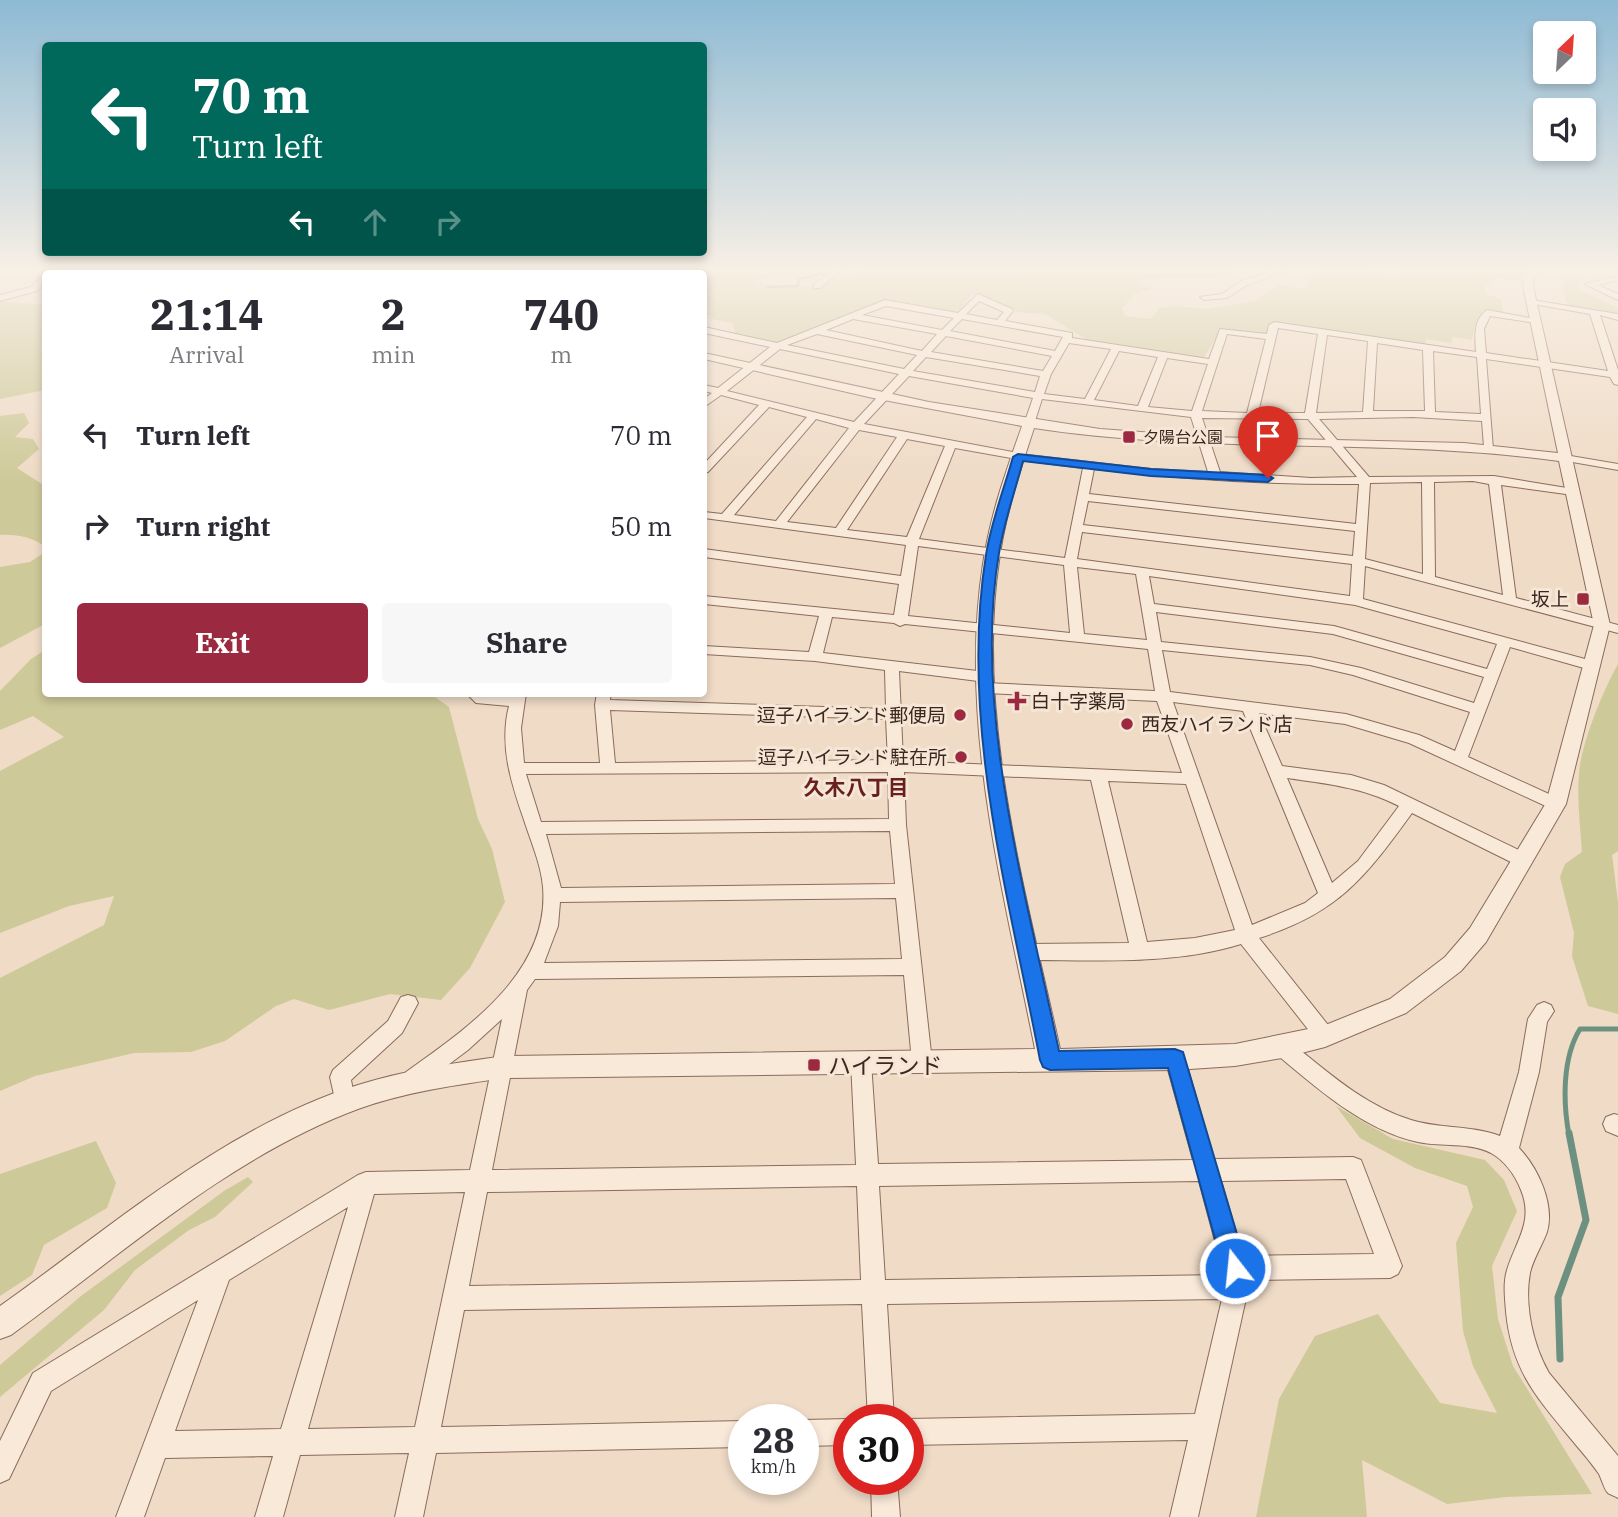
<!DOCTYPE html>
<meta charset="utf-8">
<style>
:root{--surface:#fff;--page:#f7f7f7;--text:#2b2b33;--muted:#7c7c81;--accent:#9b2a41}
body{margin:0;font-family:"IBM Plex Serif","Noto Sans JP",serif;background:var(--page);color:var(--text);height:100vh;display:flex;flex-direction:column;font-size:26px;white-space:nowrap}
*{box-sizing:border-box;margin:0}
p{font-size:23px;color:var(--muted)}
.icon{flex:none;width:38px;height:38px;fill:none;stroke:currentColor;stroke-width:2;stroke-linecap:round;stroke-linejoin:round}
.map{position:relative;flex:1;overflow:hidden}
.sheet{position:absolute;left:42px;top:270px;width:665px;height:427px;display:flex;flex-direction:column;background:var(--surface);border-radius:7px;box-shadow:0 4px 10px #0003}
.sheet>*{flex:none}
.guide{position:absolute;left:42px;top:42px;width:665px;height:214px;border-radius:7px;box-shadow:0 4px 10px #0003;background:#00695c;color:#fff;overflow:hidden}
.needle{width:46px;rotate:25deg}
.buttons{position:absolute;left:1533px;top:21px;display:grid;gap:14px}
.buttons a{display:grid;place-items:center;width:63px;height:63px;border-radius:7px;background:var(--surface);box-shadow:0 4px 10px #0003;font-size:35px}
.speed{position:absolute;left:728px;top:1404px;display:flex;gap:14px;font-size:35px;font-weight:700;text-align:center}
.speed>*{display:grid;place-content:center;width:91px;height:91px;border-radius:50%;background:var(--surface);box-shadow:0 4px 10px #0003;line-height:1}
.speed small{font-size:18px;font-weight:400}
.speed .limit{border:10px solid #d22;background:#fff;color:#111}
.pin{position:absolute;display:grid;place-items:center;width:60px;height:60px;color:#fff;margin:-72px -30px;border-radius:50% 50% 50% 0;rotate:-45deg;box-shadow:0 0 7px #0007}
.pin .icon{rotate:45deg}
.me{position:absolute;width:77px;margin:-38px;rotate:344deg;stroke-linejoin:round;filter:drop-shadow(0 0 5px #0008)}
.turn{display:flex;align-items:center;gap:24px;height:147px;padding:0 35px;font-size:32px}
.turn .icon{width:91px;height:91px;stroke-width:2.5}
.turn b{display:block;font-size:49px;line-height:60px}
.lanes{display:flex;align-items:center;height:66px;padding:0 35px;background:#0003;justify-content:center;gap:35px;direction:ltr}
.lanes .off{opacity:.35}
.eta{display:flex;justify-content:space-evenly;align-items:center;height:119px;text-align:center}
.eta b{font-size:42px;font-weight:700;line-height:49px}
.action{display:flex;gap:14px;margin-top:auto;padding:14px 35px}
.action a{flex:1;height:80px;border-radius:7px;background:var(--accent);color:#fff;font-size:28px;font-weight:700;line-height:80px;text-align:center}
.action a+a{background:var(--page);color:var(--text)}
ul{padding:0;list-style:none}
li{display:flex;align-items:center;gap:21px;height:91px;padding:0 35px}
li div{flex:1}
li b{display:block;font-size:26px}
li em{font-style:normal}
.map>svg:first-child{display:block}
</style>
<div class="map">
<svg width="1618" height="1517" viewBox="0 0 1618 1517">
<rect width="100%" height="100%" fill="#efdbc6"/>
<path fill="#cec999" d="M 403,270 L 841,270 C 817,277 771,272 754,282 C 796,293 833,285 873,270 L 1233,270 L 1219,277 L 1137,279 L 1139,285 L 1152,288 L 1134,295 L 1122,308 L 1125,316 L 1151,319 L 1159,308 L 1174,306 L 1208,309 L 1256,301 L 1278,284 L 1306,290 C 1308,287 1308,284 1309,281 C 1324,255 1381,280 1405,276 L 1399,270 L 1525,270 L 1519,280 L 1493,278 L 1484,289 L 1487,295 L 1501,299 L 1503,314 L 1484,311 L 1475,325 L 1472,340 L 1452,337 L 1452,343 L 1426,339 L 1425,345 L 1271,324 L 1267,335 L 1221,330 L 1204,357 L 1089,341 L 1045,314 L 1018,312 L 989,298 L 972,295 L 959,310 L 952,311 L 887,299 L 774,343 L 736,334 L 732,323 L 707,318 L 712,317 L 704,314 L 704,273 L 412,273 Z
M 1564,278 L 1580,280 L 1578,289 L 1616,307 L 1618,313 L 1568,307 L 1563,290 Z
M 0,301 L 45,305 L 45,390 L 0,399 Z
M 24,413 L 29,423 L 15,437 L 33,439 L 39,449 L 17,468 L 45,486 L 45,547 C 34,537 15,534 0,535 L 0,416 Z
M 45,552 L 45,624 L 0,648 L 0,567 L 30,562 Z
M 45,650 L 46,693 L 429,693 L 449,707 L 478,819 L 492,849 L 505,902 L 470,968 L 441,1000 L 390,994 L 329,1010 L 294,999 L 276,1006 L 225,1041 L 191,1052 L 134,1053 L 35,1076 L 0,1091 L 0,978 L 104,925 L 114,896 L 69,906 L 0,933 L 0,771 L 64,737 L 33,716 L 0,730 L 0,691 L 31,659 Z
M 1618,664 L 1618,851 L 1612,855 L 1618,902 L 1618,1014 L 1588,1006 L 1572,956 L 1574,933 L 1560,877 L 1565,864 L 1582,852 C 1580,823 1576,794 1580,765 C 1585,735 1603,691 1618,664 Z
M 1336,1106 L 1393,1139 L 1485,1160 L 1504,1180 L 1517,1211 L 1492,1266 L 1498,1319 L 1513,1366 L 1592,1494 L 1506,1497 L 1447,1504 L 1362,1460 L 1367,1517 L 1256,1517 L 1279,1399 L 1315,1336 L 1378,1314 L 1440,1403 L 1497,1413 L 1473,1366 L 1463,1331 L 1456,1243 L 1473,1207 L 1467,1186 L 1415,1168 L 1360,1138 Z
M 96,1141 L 116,1183 L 107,1208 L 44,1245 L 32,1275 L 0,1296 L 0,1174 Z
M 248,1177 L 253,1182 L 215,1217 L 189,1230 L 135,1270 L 104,1310 L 0,1397 L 0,1365 L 81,1296 L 224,1191 Z"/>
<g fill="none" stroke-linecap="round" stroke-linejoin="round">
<path stroke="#6d9181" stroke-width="2.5" d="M 768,287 L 798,286 L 799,279 L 832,272"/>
<path stroke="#6d9181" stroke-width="5" d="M 1569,1135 C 1563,1103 1562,1058 1580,1029 L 1618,1029"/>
<path stroke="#6d9181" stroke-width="7" d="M 1560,1359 L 1558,1297 L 1586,1220 L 1569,1133"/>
<defs>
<path id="minor" d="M 387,270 L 402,270 L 408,273 L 393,273 Z
M 833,270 L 842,270 L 820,288 L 814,288 L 814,284 Z
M 1277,270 L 1289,270 L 1247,285 L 1227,298 L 1204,300 L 1200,297 L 1222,294 L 1241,281 Z
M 43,276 L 46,276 L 46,283 L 37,291 L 0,301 L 0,295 L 31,287 Z
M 1618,276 L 1618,280 L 1598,285 L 1618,294 L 1618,300 L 1585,284 Z
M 978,294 L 1012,309 L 1013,311 L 1005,321 L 1072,333 L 1072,338 L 1209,359 L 1220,329 L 1267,334 L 1269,325 L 1274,322 L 1476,352 C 1475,336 1473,320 1487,310 L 1540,320 L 1536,323 L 1490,316 L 1484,329 L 1486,353 L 1608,371 L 1590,314 L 1528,303 L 1532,300 L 1618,314 L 1618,320 L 1600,315 L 1618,370 L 1618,385 L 1614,384 L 1610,377 L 1486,359 L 1493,449 L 1484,447 L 1482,421 L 1413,417 L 1319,419 L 1369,477 L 1494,476 L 1573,489 L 1579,492 L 1573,495 L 1501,485 L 1516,598 L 1618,625 L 1618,633 L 1365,566 L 1363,599 L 1596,662 L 1598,665 L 1596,668 L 1591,670 L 1510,647 L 1468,757 L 1562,800 L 1564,804 L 1562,808 L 1550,808 L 1409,743 L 1345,724 L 1259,713 L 1282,766 L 1351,775 L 1384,785 L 1529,855 L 1532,860 L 1529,865 L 1517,865 L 1412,813 C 1365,878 1338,913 1259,938 L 1332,1030 L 1335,1036 L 1332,1042 L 1325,1045 L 1318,1042 L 1241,944 C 1174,965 1098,960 1028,960 L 1021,957 L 1019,952 L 1021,947 L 1028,944 L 1129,943 L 1091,780 L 904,772 L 906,825 L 932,1062 L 929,1069 L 922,1071 L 915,1069 L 912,1062 L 904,975 L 535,979 L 527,990 L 492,1170 L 856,1165 L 851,1062 L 854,1055 L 861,1053 L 868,1055 L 871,1062 L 878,1164 L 1193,1160 L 1165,1059 L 1168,1052 L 1175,1050 L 1182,1052 L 1185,1059 L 1214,1159 L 1353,1157 L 1361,1160 L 1402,1266 L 1398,1274 L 1390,1278 L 1250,1280 L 1198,1517 L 1170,1517 L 1188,1440 L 908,1445 L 907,1419 L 1195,1414 L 1222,1299 L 887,1304 L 894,1419 L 868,1419 L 862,1304 L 464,1310 L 441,1427 L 744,1421 L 744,1447 L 436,1453 L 423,1517 L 395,1517 L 409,1453 L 300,1455 L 283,1517 L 255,1517 L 273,1456 L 165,1458 L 144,1517 L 116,1517 L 198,1300 L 51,1391 L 9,1479 L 0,1483 L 0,1441 L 33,1373 L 358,1175 L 366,1172 L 470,1170 L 502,1019 L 468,1050 L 420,1086 L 413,1088 L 406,1086 L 403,1079 L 406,1072 C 466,1029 550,973 543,887 C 541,864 531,842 524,820 C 511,783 499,745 509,706 L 476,703 L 466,693 L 511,696 L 512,693 L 526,693 L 521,728 L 524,763 L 600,763 L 595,705 L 597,693 L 611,693 L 610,700 L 886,709 L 885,670 L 815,661 L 704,654 L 704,646 L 809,652 L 819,616 L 704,604 L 704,596 L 894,615 L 899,584 L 704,557 L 704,549 L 901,576 L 906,545 L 704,518 L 704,512 L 722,514 L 807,417 L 769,407 L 708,472 L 704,473 L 704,464 L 759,405 L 721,395 L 704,407 L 704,399 L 712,393 L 704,391 L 704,385 L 718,388 L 770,347 L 704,333 L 704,327 L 777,343 L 885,300 L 958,313 ZM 979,301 L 1004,312 L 997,320 L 966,314 ZM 886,306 L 954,318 L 942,330 L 862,315 ZM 853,319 L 937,334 L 922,351 L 826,330 ZM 962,319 L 1063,337 L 1055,351 L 950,331 ZM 1278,328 L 1318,334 L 1305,413 L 1258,413 ZM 817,334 L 917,355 L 904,369 L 787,345 ZM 1227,334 L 1266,339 L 1247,413 L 1202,411 ZM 1327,335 L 1368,341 L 1363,412 L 1316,413 ZM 946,336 L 1052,356 L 1043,371 L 931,352 ZM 1069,343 L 1111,349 L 1085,399 L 1044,394 L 1051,374 ZM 1377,343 L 1423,350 L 1425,411 L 1373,411 ZM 780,349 L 899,374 L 854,422 L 727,391 ZM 1119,351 L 1158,357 L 1138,406 L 1094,400 ZM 1433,351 L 1477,357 L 1481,414 L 1435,412 ZM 926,357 L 1040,376 L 1035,392 L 913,371 ZM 1167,358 L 1208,364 L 1192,411 L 1148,407 ZM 909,376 L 1033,398 L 1024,424 L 1029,427 L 1034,424 L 1042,399 L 1191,417 L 1208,472 L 1151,469 L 1028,455 L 864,424 ZM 1202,418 L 1308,419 L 1357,477 L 1311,478 L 1220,472 ZM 816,419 L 849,428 L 776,521 L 734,515 ZM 859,430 L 897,437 L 836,528 L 787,522 ZM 907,439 L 945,446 L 907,537 L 847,530 ZM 955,448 L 1028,461 L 1083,468 L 1065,558 L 919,539 ZM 1094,469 C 1182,479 1271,485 1359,484 L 1356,524 L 1089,494 ZM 1473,481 L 1489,484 L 1503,595 L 1435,577 L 1434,482 ZM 1422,482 L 1423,574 L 1365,559 L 1370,483 ZM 1088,501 L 1355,531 L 1353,556 L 1083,525 ZM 1082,532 L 1352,564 L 1350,596 L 1077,559 ZM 918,546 L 1064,565 L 1070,633 L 908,616 ZM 1077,567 L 1136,574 L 1147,640 L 1084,634 ZM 1149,576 L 1355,605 L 1497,644 L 1487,669 L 1334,626 L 1154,604 ZM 1156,612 L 1333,634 L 1484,677 L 1474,703 L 1361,668 L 1310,657 L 1161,642 ZM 832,617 L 894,623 L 900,626 L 905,624 L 1148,649 L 1155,691 L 986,683 L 979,688 L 986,693 L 1157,701 L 1182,773 L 903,761 L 899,671 L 986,682 L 993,677 L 986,672 L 823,653 ZM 1162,650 L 1310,665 L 1353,675 L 1470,712 L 1455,751 L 1419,735 L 1346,714 L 1170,692 ZM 1173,702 L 1243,711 L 1318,893 L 1305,903 L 1252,925 ZM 610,710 L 886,719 L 888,760 L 615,763 ZM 888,772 L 889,819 L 541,822 L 526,774 ZM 1287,778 C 1329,784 1361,787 1399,806 L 1358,861 L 1332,883 ZM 1108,781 L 1186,784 L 1235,930 L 1195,938 L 1147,942 ZM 890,831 L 895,884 L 561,888 L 546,834 ZM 896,898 L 902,959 L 544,963 L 558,926 L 560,902 ZM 1346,1179 L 1374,1254 L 1243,1256 L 1221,1181 ZM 1199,1181 L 1224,1275 L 885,1280 L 879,1186 ZM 857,1186 L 861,1280 L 469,1286 L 487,1192 ZM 465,1192 L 415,1427 L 308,1429 L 374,1194 ZM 348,1207 L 281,1429 L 175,1431 L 229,1280 Z
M 1565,455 L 1618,464 L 1618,470 L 1561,460 L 1561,456 Z
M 408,995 L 415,997 L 418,1003 L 402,1033 L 351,1080 L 355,1101 L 351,1108 L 344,1111 L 337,1108 L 330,1077 L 333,1070 L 388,1021 L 401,997 Z
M 1544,1002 L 1551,1005 L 1554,1011 L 1547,1022 L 1539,1072 L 1519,1148 C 1538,1168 1555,1204 1547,1232 C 1542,1246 1533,1259 1530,1273 C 1524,1305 1533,1345 1549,1373 L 1618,1456 L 1618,1498 C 1617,1497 1609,1494 1608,1493 C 1604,1489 1602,1480 1599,1474 C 1592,1464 1584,1454 1576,1445 C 1539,1400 1512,1373 1506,1312 C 1505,1298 1503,1283 1507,1270 C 1516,1241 1534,1221 1521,1190 C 1515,1175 1505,1161 1491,1153 C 1470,1142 1441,1147 1418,1142 C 1363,1130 1317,1088 1275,1053 L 1272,1047 L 1275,1041 L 1282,1038 L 1289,1041 C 1325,1070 1365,1106 1411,1120 C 1440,1129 1471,1125 1500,1136 L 1519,1072 L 1528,1019 L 1537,1005 Z
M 1614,1114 L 1618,1115 L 1618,1136 L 1606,1131 L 1603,1124 L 1606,1117 Z
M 849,1419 L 849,1445 L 803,1446 L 803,1420 Z
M 871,1479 L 897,1479 L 900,1517 L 872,1517 Z"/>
<path id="tertiary" d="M 1530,270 L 1540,270 L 1533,279 L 1534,291 L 1610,625 L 1566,804 L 1486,942 L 1461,971 L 1406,1013 L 1325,1047 L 1282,1058 L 1235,1066 L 1175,1070 L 504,1078 C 455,1085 405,1092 358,1109 C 229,1157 121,1255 11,1335 L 0,1339 L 0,1306 C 113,1226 224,1127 358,1085 C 406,1070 454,1063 504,1056 L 1035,1049 C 1004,893 958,725 983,564 C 990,516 1006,471 1022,426 L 873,398 L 704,359 L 704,353 L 929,402 L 1100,429 L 1209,437 L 1464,443 L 1558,453 L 1524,291 L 1523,279 ZM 1034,428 C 1208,455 1385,437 1559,461 L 1594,625 L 1546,803 L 1470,928 L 1445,957 L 1390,999 L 1323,1026 L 1235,1044 L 1060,1049 C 1027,898 975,716 999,561 C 1005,515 1020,471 1034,428 Z"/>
</defs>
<use href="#minor" stroke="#8b6b5b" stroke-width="2"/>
<use href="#tertiary" stroke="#8b6b5b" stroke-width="2"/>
<use href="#minor" fill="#f9e9d9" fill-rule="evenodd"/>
<use href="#tertiary" fill="#f9e9d9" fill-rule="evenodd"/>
</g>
<linearGradient id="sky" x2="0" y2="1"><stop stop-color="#8ebad4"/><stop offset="0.56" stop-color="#f8efe5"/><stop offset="1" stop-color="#f8efe5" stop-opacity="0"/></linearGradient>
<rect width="1618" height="482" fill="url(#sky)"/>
<path fill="#1a73e8" stroke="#114b97" stroke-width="2" d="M 1018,454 L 1151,469 L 1268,475 L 1273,478 L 1268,482 L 1151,476 L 1023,461 C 1015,491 1004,522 999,553 C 972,710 1027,897 1059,1051 L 1175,1049 L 1183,1052 L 1247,1268 L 1243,1276 L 1235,1280 L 1227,1276 L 1223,1268 L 1168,1068 L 1050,1070 L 1043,1067 L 1040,1060 C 1009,897 959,722 986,555 C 991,522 1004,489 1013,457 Z"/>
<g fill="#9b2a41" stroke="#f6e6d6" stroke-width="2.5">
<rect x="1122" y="430" width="14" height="14" rx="3.5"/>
<rect x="1576" y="592" width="14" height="14" rx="3.5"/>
<path d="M1013.5 690.5h7v7h7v7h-7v7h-7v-7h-7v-7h7z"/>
<circle cx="960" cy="715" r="7"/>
<circle cx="1127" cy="724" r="7"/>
<circle cx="961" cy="757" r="7"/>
<rect x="807" y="1058" width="14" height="14" rx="3.5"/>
</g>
<g text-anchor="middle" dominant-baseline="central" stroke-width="6" stroke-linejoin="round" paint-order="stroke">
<g font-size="16" fill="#3b271f" stroke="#f6e6d6" text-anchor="start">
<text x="1143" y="437">夕陽台公園</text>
</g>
<g font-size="19" fill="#3b271f" stroke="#f6e6d6" text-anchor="end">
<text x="1569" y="599">坂上</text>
<text x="1031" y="701" text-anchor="start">白十字薬局</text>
<text x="946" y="715">逗子ハイランド郵便局</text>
<text x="1141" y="724" text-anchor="start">西友ハイランド店</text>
<text x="947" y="757">逗子ハイランド駐在所</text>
</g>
<g font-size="21" font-weight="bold" fill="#681f1e" stroke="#f6e6d6">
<text x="856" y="787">久木八丁目</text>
</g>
<g font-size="23" fill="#3b271f" stroke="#f6e6d6" text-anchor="start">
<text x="828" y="1065">ハイランド</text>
</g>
</g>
</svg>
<div class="buttons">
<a><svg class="needle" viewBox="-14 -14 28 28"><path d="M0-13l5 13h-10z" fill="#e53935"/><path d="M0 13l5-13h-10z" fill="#7c7c81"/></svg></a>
<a><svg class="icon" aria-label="sound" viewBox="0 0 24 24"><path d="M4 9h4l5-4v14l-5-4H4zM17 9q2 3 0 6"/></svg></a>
</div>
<div class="speed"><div>28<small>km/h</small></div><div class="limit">30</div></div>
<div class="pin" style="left:1268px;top:478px;background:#d93025"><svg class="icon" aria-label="arrive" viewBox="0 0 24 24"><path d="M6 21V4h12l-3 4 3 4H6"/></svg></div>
<svg class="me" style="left:1235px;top:1268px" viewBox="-20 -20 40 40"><circle r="17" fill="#1a73e8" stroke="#fff" stroke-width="3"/><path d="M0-11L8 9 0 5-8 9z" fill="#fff"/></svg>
<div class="guide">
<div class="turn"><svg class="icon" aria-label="left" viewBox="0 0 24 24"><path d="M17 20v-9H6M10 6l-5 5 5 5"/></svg><div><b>70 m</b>Turn left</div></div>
<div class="lanes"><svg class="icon" aria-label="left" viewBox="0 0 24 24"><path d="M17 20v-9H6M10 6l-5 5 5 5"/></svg><svg class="icon off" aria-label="ahead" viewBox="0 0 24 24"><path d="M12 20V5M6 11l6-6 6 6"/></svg><svg class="icon off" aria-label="right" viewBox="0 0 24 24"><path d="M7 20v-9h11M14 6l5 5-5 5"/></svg></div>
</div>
<section class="sheet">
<div class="eta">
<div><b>21:14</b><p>Arrival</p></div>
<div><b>2</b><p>min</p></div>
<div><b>740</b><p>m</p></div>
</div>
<ul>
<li><svg class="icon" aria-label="left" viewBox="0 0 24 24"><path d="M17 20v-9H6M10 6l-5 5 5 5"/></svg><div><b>Turn left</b></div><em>70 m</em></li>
<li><svg class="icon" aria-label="right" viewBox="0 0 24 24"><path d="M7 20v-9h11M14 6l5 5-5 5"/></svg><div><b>Turn right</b></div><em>50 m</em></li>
</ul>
<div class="action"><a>Exit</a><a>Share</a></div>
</section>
</div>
